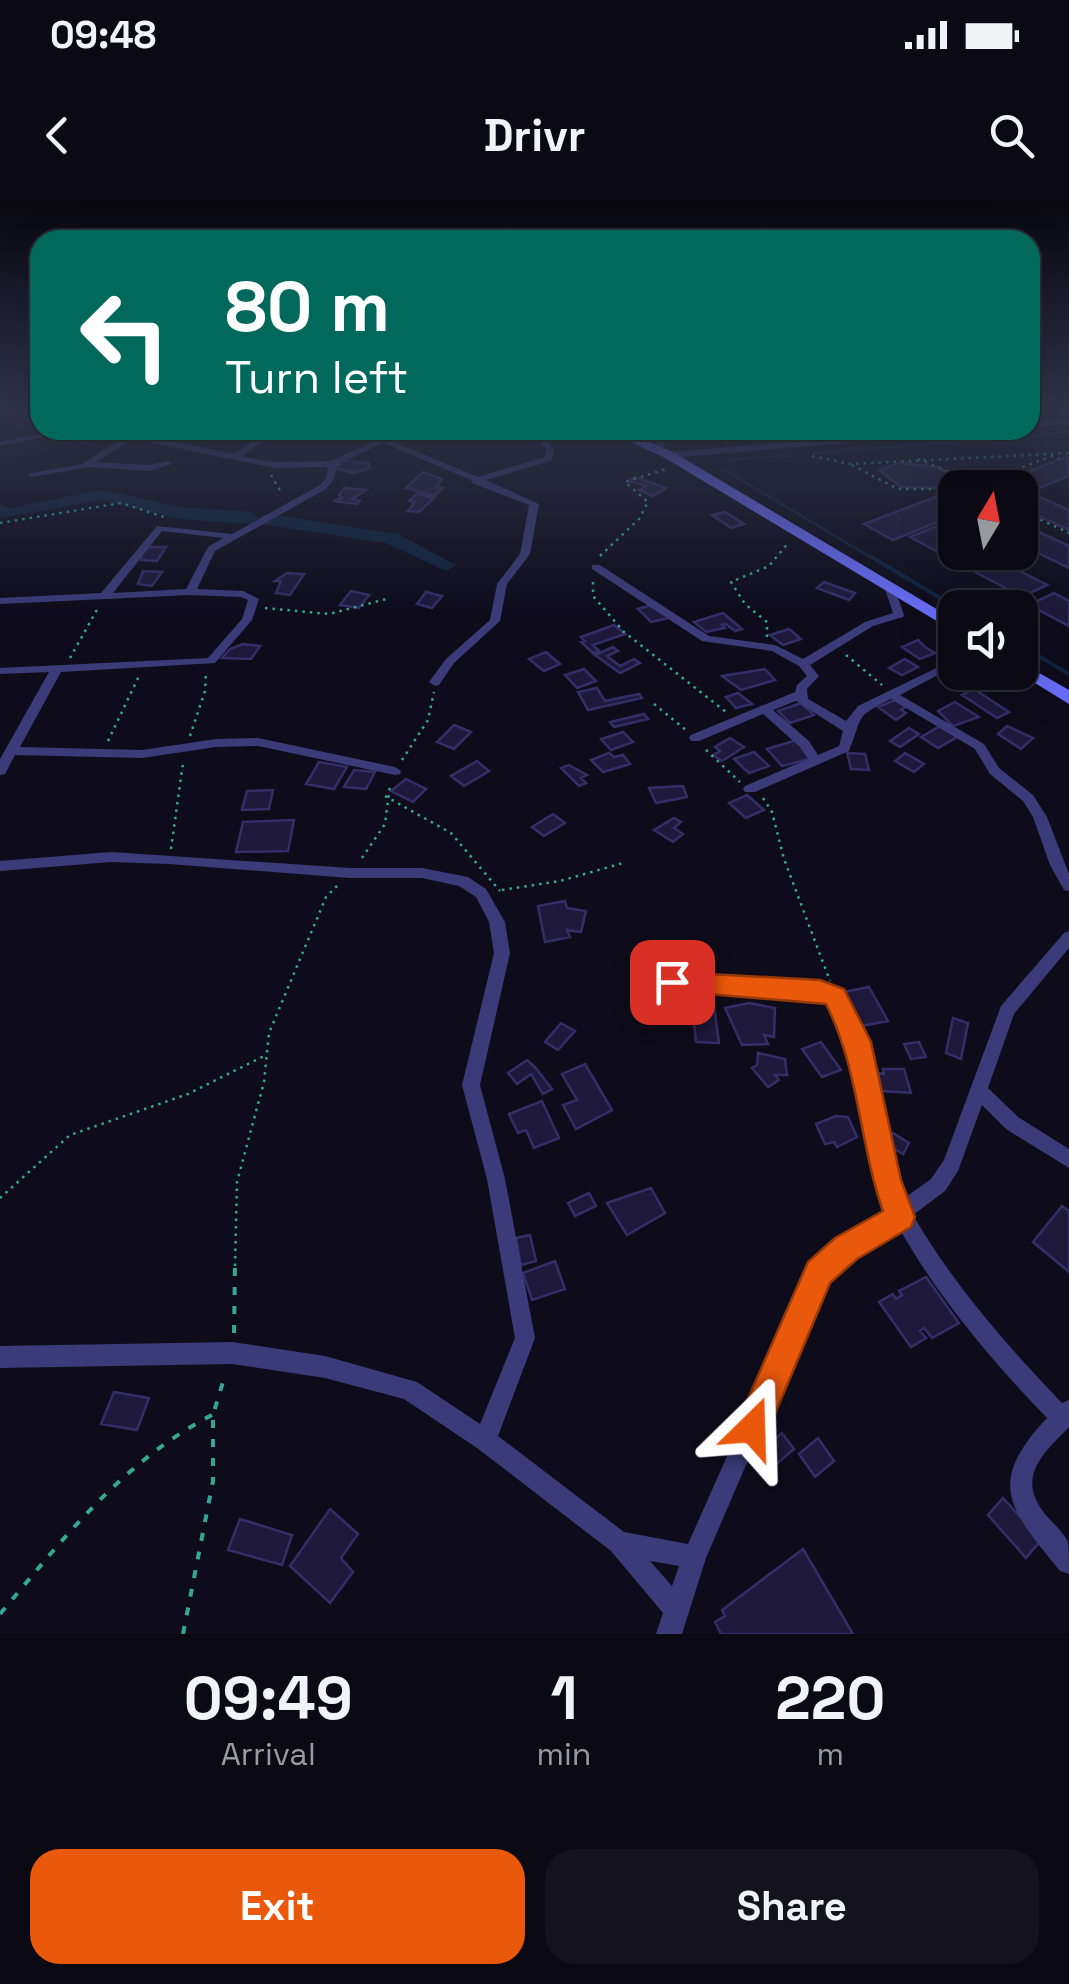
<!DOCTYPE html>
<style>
:root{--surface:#0a0914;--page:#13121d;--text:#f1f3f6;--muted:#999aa0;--line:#2a2a34;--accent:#ea580c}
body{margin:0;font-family:"Space Grotesk",sans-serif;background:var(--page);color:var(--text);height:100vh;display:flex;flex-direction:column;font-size:38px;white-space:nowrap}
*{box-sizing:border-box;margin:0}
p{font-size:32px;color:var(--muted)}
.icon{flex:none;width:55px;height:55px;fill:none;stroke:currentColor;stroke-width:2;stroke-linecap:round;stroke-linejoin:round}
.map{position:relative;height:1434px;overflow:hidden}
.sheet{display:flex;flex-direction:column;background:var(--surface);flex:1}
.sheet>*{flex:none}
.top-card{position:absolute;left:30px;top:30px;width:1010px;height:210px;border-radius:30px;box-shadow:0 10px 40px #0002,0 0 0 2px var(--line);background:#00695c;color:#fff;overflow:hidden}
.needle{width:65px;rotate:10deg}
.buttons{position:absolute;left:938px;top:270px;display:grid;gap:20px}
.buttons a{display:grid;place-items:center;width:100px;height:100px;border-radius:20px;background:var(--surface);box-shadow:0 10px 40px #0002,0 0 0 2px var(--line);font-size:50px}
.pin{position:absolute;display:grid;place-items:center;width:85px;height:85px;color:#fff;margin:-42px;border-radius:20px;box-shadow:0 5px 15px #0006}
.me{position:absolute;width:110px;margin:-55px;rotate:22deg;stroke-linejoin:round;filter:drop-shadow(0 0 8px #0008)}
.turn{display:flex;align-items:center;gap:35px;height:210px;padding:0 30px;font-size:45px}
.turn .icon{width:130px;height:130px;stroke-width:2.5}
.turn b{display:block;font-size:70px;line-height:85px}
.eta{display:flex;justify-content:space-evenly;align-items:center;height:170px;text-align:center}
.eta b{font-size:60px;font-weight:700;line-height:70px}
.action{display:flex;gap:20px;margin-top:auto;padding:20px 30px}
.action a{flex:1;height:115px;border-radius:30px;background:var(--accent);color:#fff;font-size:40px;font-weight:700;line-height:115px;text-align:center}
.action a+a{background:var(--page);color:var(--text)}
.status{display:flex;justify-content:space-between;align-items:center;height:70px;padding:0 50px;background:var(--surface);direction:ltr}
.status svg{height:28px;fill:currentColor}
header{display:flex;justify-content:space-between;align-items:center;height:130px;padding:0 30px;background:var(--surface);font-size:45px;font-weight:700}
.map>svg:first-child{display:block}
</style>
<div class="status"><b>09:48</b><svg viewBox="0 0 49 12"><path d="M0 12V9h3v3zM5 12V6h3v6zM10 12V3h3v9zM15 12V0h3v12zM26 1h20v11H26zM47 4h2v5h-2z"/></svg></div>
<header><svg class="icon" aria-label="back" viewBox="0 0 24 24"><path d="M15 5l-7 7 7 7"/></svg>Drivr<svg class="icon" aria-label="search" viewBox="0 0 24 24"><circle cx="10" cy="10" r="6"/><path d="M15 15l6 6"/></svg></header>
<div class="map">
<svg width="1069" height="1434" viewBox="0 0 1069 1434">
<rect width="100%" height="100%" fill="#0e0c1b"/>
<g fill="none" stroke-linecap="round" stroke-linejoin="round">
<path stroke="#0e233e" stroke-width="2.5" d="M 814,253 L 1069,232
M 726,260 L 795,255
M 723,269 L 872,358"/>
<path stroke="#0e233e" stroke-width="4" d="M 868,355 L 957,408
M 1020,445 L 1069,474"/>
<path fill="#0e233e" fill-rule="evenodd" d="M 102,290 L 179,307 L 250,312 L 259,318 L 250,324 L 179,319 L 102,300 L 0,318 L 0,304 L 10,308 Z
M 268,314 L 398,334 L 456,365 L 446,371 L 386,343 L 261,324 L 261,316 Z"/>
</g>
<path fill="#1e193b" stroke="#352d66" stroke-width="2.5" d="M 409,230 L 431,230 L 409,242 L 395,238 Z
M 94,231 L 108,233 L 87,243 L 67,238 Z
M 1067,257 L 1069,276 L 1020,296 L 1020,288 L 992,285 Z
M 344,261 L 369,263 L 370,268 L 354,273 L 334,268 Z
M 900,263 L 939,267 L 955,280 L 935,288 L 901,287 L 879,270 Z
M 423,272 L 442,279 L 436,287 L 443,288 L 434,296 L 406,288 Z
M 635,277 L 666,288 L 653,296 L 639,290 L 646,286 L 629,281 Z
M 344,288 L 366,290 L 352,299 L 360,301 L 357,304 L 333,301 L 342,298 L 339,295 Z
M 954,290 L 955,315 L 893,340 L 864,324 Z
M 417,294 L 434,298 L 419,312 L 408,311 L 415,302 L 409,301 Z
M 1033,294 L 1069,310 L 1069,330 L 1020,307 L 1020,299 Z
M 725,312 L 744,324 L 731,328 L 712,315 Z
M 1020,323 L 1069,346 L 1069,368 L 1020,344 Z
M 935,327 L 955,338 L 955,352 L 983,352 L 1047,385 L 1022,397 L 910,337 Z
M 150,347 L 166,347 L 157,361 L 141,360 L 141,351 Z
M 143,371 L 162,372 L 152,386 L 138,384 Z
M 287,373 L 304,374 L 290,395 L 276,393 L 281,381 L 275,381 Z
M 824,382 L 855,393 L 849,400 L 817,388 Z
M 351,391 L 369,395 L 359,408 L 340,405 Z
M 426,392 L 442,396 L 432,408 L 417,404 Z
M 1054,393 L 1069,401 L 1069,426 L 1029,405 Z
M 656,404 L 669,418 L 651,422 L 638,409 Z
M 723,413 L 742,429 L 735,431 L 726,424 L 722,425 L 725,428 L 706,432 L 694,422 Z
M 614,425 L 625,434 L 593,445 L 599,451 L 593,453 L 581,442 L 585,441 L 581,437 Z
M 789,429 L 801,439 L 783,445 L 770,435 Z
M 918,440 L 925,447 L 935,453 L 920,459 L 902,447 Z
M 243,444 L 260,446 L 251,459 L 222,458 L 230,449 Z
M 613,447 L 618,451 L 607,456 L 620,466 L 634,459 L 640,463 L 620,473 L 595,455 Z
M 546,452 L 560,464 L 544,471 L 529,459 Z
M 905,459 L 918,467 L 902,475 L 889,468 Z
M 584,469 L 596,481 L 577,488 L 565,475 Z
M 765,469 L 775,480 L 741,490 L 722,476 Z
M 597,488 L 605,501 L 639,494 L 642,498 L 588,510 L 578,492 Z
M 974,489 L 1009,512 L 997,518 L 962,495 Z
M 738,493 L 752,504 L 736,508 L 726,497 Z
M 895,500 L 906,507 L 901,510 L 906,513 L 896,520 L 878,507 Z
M 955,502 L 979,517 L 953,526 L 938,511 Z
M 801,503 L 814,515 L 790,523 L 778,511 Z
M 644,514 L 648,519 L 614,527 L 610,522 Z
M 454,525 L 471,532 L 454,549 L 437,542 Z
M 942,525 L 959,536 L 938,548 L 921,537 Z
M 1007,526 L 1033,538 L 1021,549 L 998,534 Z
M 909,528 L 919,534 L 900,547 L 890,541 Z
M 623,532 L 633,542 L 611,550 L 601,539 Z
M 730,538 L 744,547 L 722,561 L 713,555 L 720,551 L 715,547 Z
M 797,540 L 813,558 L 782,566 L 767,549 Z
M 754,552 L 769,566 L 749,573 L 734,559 Z
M 609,553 L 614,557 L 623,555 L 630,564 L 603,572 L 591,560 Z
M 847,553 L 865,554 L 869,570 L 851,569 Z
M 905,553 L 924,564 L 914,572 L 895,561 Z
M 477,561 L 489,571 L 464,586 L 451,576 Z
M 319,562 L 347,567 L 334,589 L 306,584 Z
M 569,565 L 587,575 L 581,578 L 586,583 L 579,586 L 561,568 Z
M 354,570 L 375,572 L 366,589 L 344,587 Z
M 406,579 L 426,589 L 413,602 L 391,591 Z
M 683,586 L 687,597 L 656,603 L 649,588 Z
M 273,590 L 269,609 L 242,610 L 247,591 Z
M 747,595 L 764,610 L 746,618 L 729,603 Z
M 553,614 L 565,623 L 544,636 L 532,627 Z
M 674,618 L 681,622 L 674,628 L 683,634 L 673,642 L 654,630 Z
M 294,620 L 288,651 L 236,652 L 243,622 Z
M 565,701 L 567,708 L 586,711 L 581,732 L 567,730 L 570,737 L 545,742 L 538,706 Z
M 869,787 L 888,821 L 861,826 L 844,792 Z
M 749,803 L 775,808 L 774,837 L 764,835 L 768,844 L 742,845 L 725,808 Z
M 692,805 L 714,806 L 719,843 L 696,842 Z
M 953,818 L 968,823 L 961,859 L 946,853 Z
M 561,823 L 575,831 L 558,850 L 545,842 Z
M 821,842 L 841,870 L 822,877 L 802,849 Z
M 919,842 L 926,857 L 911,859 L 904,844 Z
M 758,853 L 785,859 L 787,875 L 775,875 L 779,880 L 768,887 L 752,868 L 757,865 Z
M 527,860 L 535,867 L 552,889 L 543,894 L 531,874 L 517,884 L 508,873 Z
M 585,864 L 612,910 L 576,929 L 563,905 L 577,900 L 562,874 Z
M 883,869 L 904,869 L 911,893 L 882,891 L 878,873 L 884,874 Z
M 542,901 L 559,938 L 534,948 L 526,930 L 518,933 L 509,914 Z
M 836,916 L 848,917 L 857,937 L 837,947 L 834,942 L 825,944 L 816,924 Z
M 893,933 L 909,943 L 903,954 L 886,944 Z
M 651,988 L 665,1013 L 627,1035 L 607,1003 Z
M 589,993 L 596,1006 L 575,1016 L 568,1003 Z
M 1062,1006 L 1069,1011 L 1069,1072 L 1033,1042 Z
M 530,1035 L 536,1061 L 521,1065 L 516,1038 Z
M 555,1061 L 565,1089 L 532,1100 L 523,1073 Z
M 926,1077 L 959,1123 L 932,1138 L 924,1128 L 920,1131 L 926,1138 L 911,1147 L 879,1102 L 893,1094 L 896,1099 L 902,1095 L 899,1091 Z
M 114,1192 L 149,1198 L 137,1230 L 101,1224 Z
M 764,1230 L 774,1240 L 782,1233 L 794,1249 L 773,1267 L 753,1243 Z
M 818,1238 L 834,1261 L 815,1277 L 799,1254 Z
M 1003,1298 L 1041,1340 L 1026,1358 L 988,1315 Z
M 330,1309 L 358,1334 L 341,1358 L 353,1372 L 330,1403 L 290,1366 Z
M 240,1319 L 292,1335 L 282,1365 L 228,1350 Z
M 803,1349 L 853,1434 L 721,1434 L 715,1422 L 725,1416 L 722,1410 Z"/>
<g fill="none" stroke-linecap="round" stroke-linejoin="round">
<path stroke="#34a698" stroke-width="2.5" stroke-dasharray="2.5 5" stroke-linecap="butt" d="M 812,256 L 850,264 L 1069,253
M 918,259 L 978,284 L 1052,256 L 1060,259
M 852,265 L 898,289 L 955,289
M 271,275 L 282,294
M 1020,310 L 1069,333
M 0,323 L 121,303 L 164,317
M 600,356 L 639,319 L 648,302 L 625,282 L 666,269
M 593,382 L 593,396 L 624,432 L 726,512
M 265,408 L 329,414 L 390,398
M 767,437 L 767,422 L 745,404 L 731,382 L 769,366 L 789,342
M 846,455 L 882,485
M 70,458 L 98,408
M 654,504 L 686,530
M 190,536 L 205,491 L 206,471
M 108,541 L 139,476
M 706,550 L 740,582
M 402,560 L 428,520 L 434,492
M 385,596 L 451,633 L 500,691
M 763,598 L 772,612 L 784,659 L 830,781
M 171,649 L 183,563
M 362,658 L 385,624 L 390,585
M 502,690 L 560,681 L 623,663
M 0,998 L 70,935 L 188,894 L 264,856
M 235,1066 L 237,982 L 264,882 L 269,833 L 326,697 L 337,686"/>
<path stroke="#34a698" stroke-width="4" stroke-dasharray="8 11" stroke-linecap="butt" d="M 234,1133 L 235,1064
M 0,1414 C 64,1338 122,1262 212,1215
M 183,1434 L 213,1281 L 213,1215 L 225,1175"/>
<path fill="#3a3b78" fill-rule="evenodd" d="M 1069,220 L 1069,224 L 1030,227 L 1030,223 Z
M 60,230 L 77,230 L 0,246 L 0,242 Z
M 99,230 L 134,233 L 234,254 L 270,230 L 279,230 L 242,256 L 274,262 L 331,261 L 397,230 L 407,230 L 390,240 L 478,277 L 544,257 L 546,250 L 540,242 L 508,230 C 528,230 543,234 554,250 L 551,261 L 486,280 L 539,304 L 530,354 L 507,384 L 500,421 L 454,463 L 439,485 L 435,486 L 429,482 L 446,459 L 490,420 L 497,384 L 520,354 L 529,305 L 472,283 L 471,280 L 383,243 L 337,265 L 334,279 L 326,289 L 215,351 L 197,389 L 243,391 L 259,399 L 252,420 L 215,463 L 61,472 L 20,547 L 142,550 L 216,539 L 258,538 L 395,567 L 401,571 L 400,574 L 395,575 L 258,546 L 216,547 L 142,558 L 15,555 L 5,574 L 0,575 L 0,559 L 49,472 L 0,474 L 0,468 L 208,458 L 242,419 L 248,400 L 241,397 L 190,395 L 0,404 L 0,398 L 101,393 L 157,326 L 232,334 L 320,285 L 326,278 L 328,267 L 274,268 L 134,239 L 96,262 L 149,265 L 168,261 L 172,264 L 149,271 L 89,267 L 31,277 L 27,274 L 82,264 L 125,237 ZM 162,331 L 223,338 L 208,347 L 186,389 L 113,393 Z
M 662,230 L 670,230 L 662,251 L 658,254 L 654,251 Z
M 943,230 L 977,230 L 973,232 L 669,258 L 665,255 L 669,252 Z
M 592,365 L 600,365 L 709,436 L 775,445 L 803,459 L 865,422 L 893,413 L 885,389 L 894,387 L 904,415 L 903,417 L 873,426 L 810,465 L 819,476 L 807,489 L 808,499 L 846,521 L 858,506 L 955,459 L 955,466 L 900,495 L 984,544 L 999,568 L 1033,595 L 1047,617 L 1069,674 L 1069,691 L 1064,690 L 1050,665 L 1033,617 L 1023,601 L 990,574 L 975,549 L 891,499 C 853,518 864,515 849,551 L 755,592 L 745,592 L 743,589 L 745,586 L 808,559 L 800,547 L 763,514 L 699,541 L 691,541 L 689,538 L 691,535 L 795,492 L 797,485 L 807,476 L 799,466 L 772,451 L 702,441 L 592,369 ZM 796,501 L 843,531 L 839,546 L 818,555 L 809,541 L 773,510 Z
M 111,652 L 350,668 L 422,668 L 468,677 L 486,689 L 505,722 L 510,753 L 480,885 L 505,979 L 535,1138 L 498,1236 L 624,1332 L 688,1344 L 812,1065 L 889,1009 C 885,1000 880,990 877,980 C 859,920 872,838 817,796 L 672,789 L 666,787 L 664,782 L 666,777 L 672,775 C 706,777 739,779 773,781 C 788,782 804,781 819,783 C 879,795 884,951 903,999 L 931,979 L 944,960 L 1001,806 L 1064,733 L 1069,731 L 1069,748 L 1014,814 L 988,888 L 1018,917 L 1069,949 L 1069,968 L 1006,929 L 982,905 L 958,971 L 945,991 L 913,1015 C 953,1084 1007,1146 1062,1203 L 1069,1200 L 1069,1227 C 1045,1252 1017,1275 1042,1310 C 1049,1320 1062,1330 1068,1342 C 1069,1350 1069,1365 1069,1374 L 1060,1371 C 1011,1310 984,1285 1047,1218 C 991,1160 937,1096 898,1026 L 826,1079 L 706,1358 L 682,1434 L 656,1434 L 663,1413 L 611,1351 L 477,1248 L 404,1199 L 325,1178 L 232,1164 L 0,1168 L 0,1146 L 232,1142 L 325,1156 L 417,1182 L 480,1224 L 515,1138 L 487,979 L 462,885 L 494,753 L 489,722 L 476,697 L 459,686 L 422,678 L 350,678 L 169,664 L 111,662 L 0,671 L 0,661 ZM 650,1361 L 679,1366 L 672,1386 Z"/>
<path fill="#676cf6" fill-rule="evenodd" d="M 605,230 L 621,230 L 673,252 L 955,420 L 955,432 L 665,258 Z
M 1020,462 L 1069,490 L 1069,504 L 1017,472 L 1020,472 Z"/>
</g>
<linearGradient id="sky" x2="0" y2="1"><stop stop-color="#08070f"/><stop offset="0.51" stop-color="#30344a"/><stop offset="1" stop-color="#30344a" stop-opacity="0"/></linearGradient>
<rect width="1069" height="412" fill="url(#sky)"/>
<path fill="#ea580c" stroke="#983908" stroke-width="2.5" d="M 672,772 L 820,780 L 844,789 L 871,842 L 901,980 L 915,1017 L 911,1027 L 857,1059 L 830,1083 L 764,1240 L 752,1245 L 740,1240 L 735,1228 L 808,1062 L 835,1038 L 883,1011 C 859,942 859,869 826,804 L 672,791 L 659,782 Z"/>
</svg>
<div class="buttons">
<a><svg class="needle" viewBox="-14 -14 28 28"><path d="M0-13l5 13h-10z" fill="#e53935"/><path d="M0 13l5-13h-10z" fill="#999aa0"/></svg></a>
<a><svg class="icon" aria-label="sound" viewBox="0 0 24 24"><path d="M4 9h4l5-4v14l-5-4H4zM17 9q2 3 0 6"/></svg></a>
</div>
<div class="pin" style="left:672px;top:782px;background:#d93025"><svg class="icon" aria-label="arrive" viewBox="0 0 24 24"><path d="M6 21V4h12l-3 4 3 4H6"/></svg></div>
<svg class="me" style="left:752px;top:1228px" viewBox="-20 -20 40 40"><path d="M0-17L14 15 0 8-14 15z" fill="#ea580c" stroke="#fff" stroke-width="4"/></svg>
<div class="top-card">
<div class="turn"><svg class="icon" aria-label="left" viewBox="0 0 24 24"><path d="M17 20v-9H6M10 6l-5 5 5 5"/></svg><div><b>80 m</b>Turn left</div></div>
</div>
</div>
<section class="sheet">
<div class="eta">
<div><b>09:49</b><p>Arrival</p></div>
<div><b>1</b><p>min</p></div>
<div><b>220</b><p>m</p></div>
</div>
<div class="action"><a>Exit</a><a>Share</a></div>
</section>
